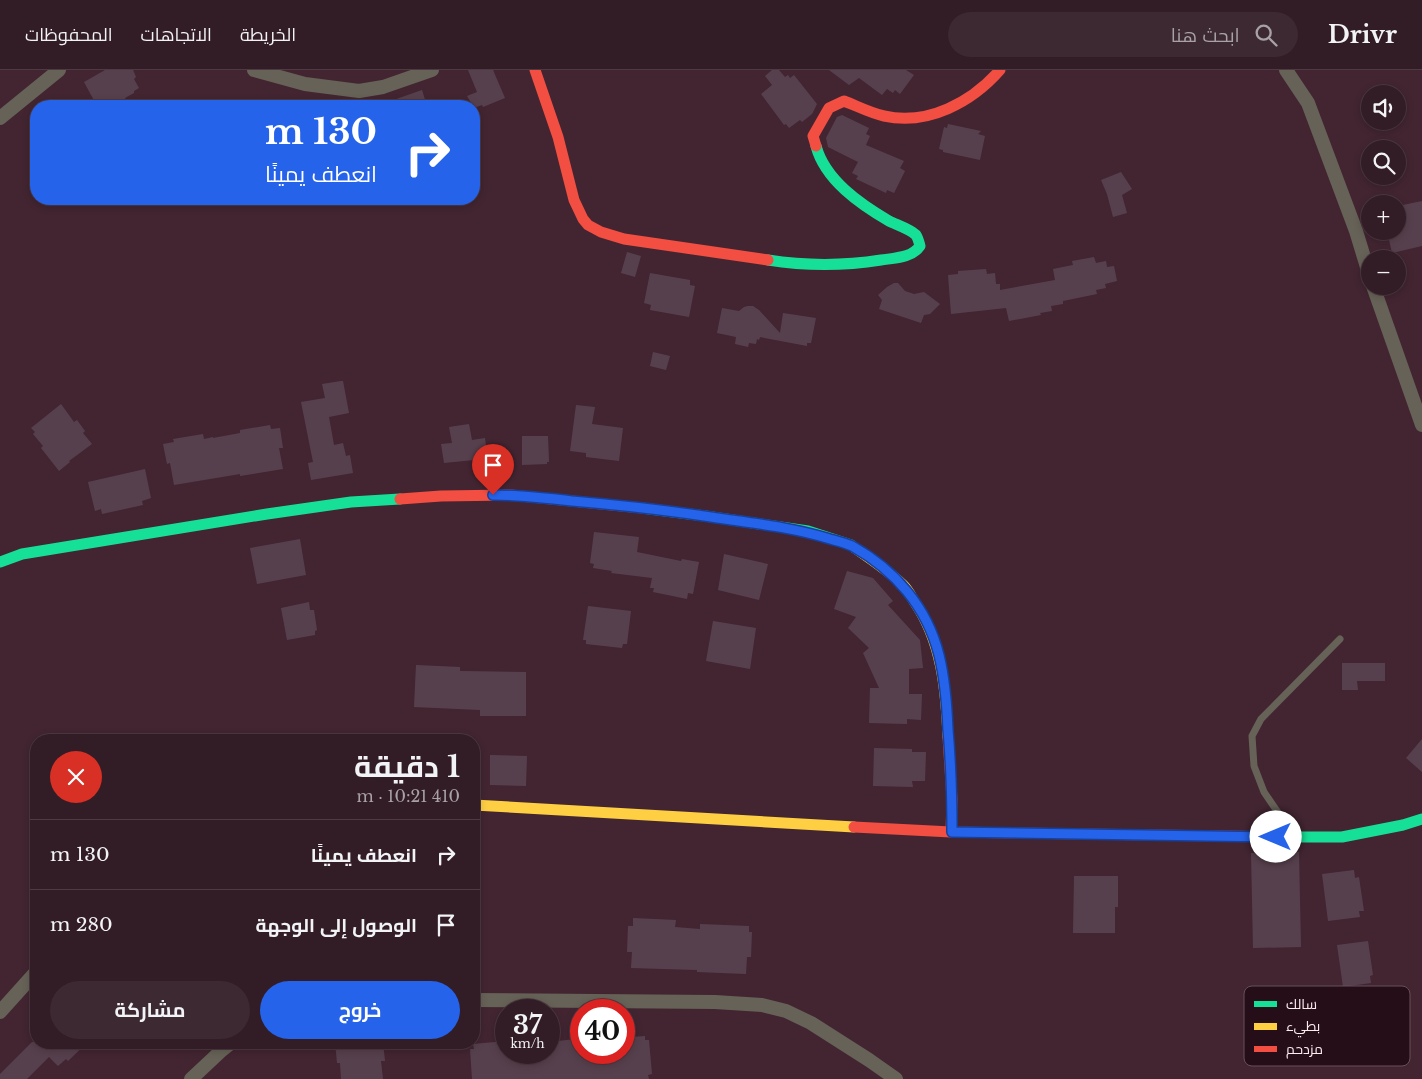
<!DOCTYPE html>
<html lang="ar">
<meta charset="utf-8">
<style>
:root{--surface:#321c25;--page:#3d2932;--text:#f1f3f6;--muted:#a8a1a7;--line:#4d3a42;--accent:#2563eb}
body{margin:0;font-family:"Libre Baskerville",Cairo,serif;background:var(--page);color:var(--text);direction:rtl;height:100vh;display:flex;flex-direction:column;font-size:19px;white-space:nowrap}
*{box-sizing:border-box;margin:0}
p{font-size:16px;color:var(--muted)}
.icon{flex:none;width:28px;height:28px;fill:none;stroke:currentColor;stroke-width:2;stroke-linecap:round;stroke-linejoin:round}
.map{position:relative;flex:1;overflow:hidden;direction:ltr}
.details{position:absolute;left:30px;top:664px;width:450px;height:315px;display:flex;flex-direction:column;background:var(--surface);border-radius:20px;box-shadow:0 2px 8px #0003,0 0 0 1px var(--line);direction:rtl}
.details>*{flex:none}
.banner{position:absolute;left:30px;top:30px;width:450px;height:105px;border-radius:20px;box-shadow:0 2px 8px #0003,0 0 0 1px var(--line);direction:rtl;background:#2563eb;color:#fff;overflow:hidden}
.buttons{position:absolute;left:1361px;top:15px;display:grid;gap:10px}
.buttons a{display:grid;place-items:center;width:45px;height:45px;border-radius:50%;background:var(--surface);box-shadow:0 2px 8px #0003,0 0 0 1px var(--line);font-size:25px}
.speed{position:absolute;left:495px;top:929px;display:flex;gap:10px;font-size:25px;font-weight:700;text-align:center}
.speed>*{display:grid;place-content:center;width:65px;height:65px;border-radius:50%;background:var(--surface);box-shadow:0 2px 8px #0003,0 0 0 1px var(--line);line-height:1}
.speed small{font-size:12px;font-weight:400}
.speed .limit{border:8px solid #d22;background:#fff;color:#111}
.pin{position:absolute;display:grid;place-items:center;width:42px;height:42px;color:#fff;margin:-51px -21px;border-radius:50% 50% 50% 0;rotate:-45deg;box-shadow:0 0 5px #0007}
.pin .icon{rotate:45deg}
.me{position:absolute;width:55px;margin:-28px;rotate:270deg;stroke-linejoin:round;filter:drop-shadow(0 0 4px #0008)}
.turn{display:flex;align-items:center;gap:18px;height:105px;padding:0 20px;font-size:22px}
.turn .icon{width:65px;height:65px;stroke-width:2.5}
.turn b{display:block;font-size:35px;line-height:42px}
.round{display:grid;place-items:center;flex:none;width:52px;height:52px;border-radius:26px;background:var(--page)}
.head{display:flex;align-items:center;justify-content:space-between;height:85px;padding:0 20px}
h1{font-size:30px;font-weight:700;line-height:38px}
.cta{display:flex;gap:10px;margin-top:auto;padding:10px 20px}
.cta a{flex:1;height:58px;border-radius:30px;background:var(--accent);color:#fff;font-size:20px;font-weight:700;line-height:58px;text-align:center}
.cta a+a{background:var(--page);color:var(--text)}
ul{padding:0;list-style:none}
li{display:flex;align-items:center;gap:15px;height:70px;padding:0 20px;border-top:1px solid var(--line)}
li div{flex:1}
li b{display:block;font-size:19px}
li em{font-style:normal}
header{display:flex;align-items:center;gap:30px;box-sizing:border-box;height:70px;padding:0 25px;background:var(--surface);border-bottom:1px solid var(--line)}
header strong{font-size:24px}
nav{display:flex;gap:28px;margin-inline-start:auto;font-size:18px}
.search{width:350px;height:45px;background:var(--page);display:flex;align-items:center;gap:12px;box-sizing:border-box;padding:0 18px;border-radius:28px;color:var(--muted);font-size:19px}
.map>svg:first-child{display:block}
</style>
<header>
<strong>Drivr</strong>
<div class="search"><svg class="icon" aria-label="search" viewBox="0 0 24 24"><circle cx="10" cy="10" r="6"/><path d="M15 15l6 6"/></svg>ابحث هنا</div>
<nav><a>الخريطة</a><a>الاتجاهات</a><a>المحفوظات</a></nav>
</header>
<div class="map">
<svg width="1422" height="1009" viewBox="0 0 1422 1009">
<rect width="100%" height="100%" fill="#422531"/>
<path fill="#57404d" d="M 105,0 L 133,0 L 136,7 L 134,9 L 139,18 L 134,21 L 134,23 L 125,28 L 130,36 L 114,36 L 110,30 L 100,36 L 97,36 L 84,12 Z
M 468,0 L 493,0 L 505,28 L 483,37 L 482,35 L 474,38 L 467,26 L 477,22 Z
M 772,0 L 779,0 L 785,7 L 788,5 L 790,8 L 794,5 L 817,34 L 812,44 L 802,52 L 800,50 L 789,58 L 786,54 L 784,55 L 761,24 L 772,15 L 765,6 Z
M 829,0 L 906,0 L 914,5 L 900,24 L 895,20 L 893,23 L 887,19 L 882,25 L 859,8 L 849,15 Z
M 422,20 L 427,36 L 383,36 L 382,34 Z
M 842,45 L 869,58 L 866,64 L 870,66 L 866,75 L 904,91 L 900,98 L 905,101 L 894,123 L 887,120 L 886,123 L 856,109 L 858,106 L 852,103 L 858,92 L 828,77 L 826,68 L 837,47 Z
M 948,54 L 981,61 L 978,64 L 985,66 L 980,90 L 943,82 L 943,80 L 939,79 L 944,57 L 947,58 Z
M 1121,102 L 1132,119 L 1122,125 L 1127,143 L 1113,147 L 1107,124 L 1101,110 Z
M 1422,131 L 1422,176 L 1392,183 L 1387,161 L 1398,161 L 1398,136 Z
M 627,182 L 641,186 L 635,207 L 621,203 Z
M 1094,187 L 1096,193 L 1106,191 L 1107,197 L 1114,196 L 1117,211 L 1105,214 L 1106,218 L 1096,220 L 1097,224 L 1063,231 L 1063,234 L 1051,236 L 1052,241 L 1040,243 L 1041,245 L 1009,251 L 1006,238 L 951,244 L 948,205 L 958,204 L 958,201 L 986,199 L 987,204 L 995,203 L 996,214 L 1000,214 L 1000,220 L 1055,210 L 1053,199 L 1073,195 L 1072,191 Z
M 650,203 L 690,210 L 690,215 L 695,216 L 689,247 L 650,240 L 651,235 L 644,233 Z
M 894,213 L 898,213 L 905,221 L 914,224 L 924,222 L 940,234 L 930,244 L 924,245 L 921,253 L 879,239 L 882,230 L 878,225 L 887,217 Z
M 748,236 L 753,236 L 759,240 L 780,263 L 783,243 L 816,248 L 811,273 L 807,273 L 807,276 L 760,267 L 759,270 L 757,269 L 756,274 L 749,273 L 748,277 L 735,274 L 736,267 L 717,263 L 722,238 L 739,241 L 744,237 Z
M 653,282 L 670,286 L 666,300 L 650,296 Z
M 341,311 L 343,311 L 349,343 L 329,347 L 334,375 L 343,373 L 346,386 L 350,385 L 353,403 L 311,410 L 308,393 L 313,392 L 301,332 L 325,328 L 322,314 Z
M 61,334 L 74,352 L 77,350 L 85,361 L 83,363 L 92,374 L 69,391 L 70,392 L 59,401 L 41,378 L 43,376 L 33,364 L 35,362 L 31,358 Z
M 576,335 L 595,337 L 592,354 L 623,358 L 619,391 L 586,387 L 586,383 L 570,381 Z
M 469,354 L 472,370 L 485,368 L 487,383 L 483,383 L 484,389 L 444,393 L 441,374 L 452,373 L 449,357 Z
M 270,355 L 271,359 L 280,358 L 283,378 L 279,378 L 283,399 L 240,406 L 240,404 L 174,415 L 170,393 L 167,394 L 163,374 L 174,372 L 173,369 L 203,364 L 204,369 L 213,367 L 213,368 L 240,363 L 240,360 Z
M 522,366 L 548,366 L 549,392 L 547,392 L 547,394 L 522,395 Z
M 145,399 L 151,428 L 142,431 L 143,435 L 102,444 L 101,439 L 95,441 L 88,412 Z
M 594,462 L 639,467 L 637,482 L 681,491 L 682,489 L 699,492 L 693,524 L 688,523 L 687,529 L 653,522 L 654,518 L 650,518 L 652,508 L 611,503 L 612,501 L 593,498 L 594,494 L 590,493 Z
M 300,469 L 306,505 L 257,514 L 250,478 Z
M 724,484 L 768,494 L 759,530 L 718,520 Z
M 847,501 L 873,508 L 893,531 L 888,535 L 920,570 L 923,598 L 909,599 L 909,624 L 922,624 L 921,650 L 907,649 L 907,654 L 869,653 L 870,618 L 879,618 L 863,583 L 869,578 L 848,558 L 856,547 L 834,539 Z
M 309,532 L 310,540 L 314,540 L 317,560 L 315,561 L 315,565 L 287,570 L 281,538 Z
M 588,536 L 631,541 L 627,574 L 623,574 L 622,578 L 586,574 L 586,570 L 583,570 Z
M 713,551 L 756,558 L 750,599 L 706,591 Z
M 1342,593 L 1385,593 L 1385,611 L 1357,611 L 1358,620 L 1342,620 Z
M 416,595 L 460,597 L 460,601 L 526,602 L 526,646 L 480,646 L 480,640 L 414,637 Z
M 1422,669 L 1422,702 L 1406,688 Z
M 874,678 L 912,679 L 912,682 L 926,682 L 925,711 L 912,711 L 913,717 L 873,716 Z
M 490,685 L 527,686 L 526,716 L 490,715 Z
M 1299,782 L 1301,877 L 1253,878 L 1251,783 Z
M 1354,800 L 1355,808 L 1359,807 L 1364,841 L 1359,841 L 1360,847 L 1328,851 L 1322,804 Z
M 1074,806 L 1118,806 L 1118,837 L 1115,837 L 1115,863 L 1073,863 Z
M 633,848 L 676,850 L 675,857 L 700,859 L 700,854 L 749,856 L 749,862 L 752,862 L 751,887 L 747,887 L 746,904 L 697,902 L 697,900 L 631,898 L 632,882 L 627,882 L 628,856 L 633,856 Z
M 1368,871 L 1373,905 L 1370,906 L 1371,913 L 1343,917 L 1337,875 Z
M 645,966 L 645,970 L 649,970 L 652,1004 L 648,1005 L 649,1009 L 472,1009 L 470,979 L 474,979 L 473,974 L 506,971 L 506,982 L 549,982 L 549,972 L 575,969 L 576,973 L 579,972 L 580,982 L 624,982 L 624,975 L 629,975 L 628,971 L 632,971 L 632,967 Z
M 32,972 L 88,972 L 68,991 L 66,989 L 58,996 L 49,987 L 27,1009 L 0,1009 L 0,1004 Z
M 335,972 L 383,972 L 385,991 L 381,991 L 383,1009 L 341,1009 L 340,993 L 337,993 Z"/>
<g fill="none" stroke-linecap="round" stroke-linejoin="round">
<path stroke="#666257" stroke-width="7" d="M 1292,763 L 1264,722 L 1254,696 L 1252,666 L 1261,649 L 1340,569"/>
<path stroke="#666257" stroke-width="14" d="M 254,0 L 305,14 L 359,21 L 383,17 L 432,0
M 1286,0 L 1308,33 L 1356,161 L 1370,207
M 0,48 L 59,0
M 1373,216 L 1422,355
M 474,930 L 715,932 L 762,935 L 786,941 L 811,953 L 869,990 L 896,1009
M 0,942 L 36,902
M 191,1009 L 222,980 L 232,972"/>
<path stroke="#16e098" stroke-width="11" d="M 768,190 C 806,196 843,196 881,190 C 894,188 912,188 920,176 C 919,172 918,168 916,165 C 910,159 897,155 889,151 C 860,134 825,110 816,76
M 642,438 L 705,446 L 808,461 L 851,475 L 855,478
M 0,492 L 22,484 L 267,444 L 351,432 L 400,429
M 1286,767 L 1342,767 L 1403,755 L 1422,749"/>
<path stroke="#ffcf43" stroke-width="11" d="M 855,478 C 871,489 889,501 903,515 C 908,520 911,526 914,531 C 942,571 946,620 948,667
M 474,735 L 854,757"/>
<path stroke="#f24e42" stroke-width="11" d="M 535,0 L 558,67 L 574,130 L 583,149 L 588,155 L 601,162 L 624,169 L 768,190
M 816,76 L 813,66 L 829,38 L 844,31 C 857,36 870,43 884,46 C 928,56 972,32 1000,0
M 400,429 L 441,426 L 511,425 L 642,438
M 948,667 L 952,729 L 951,762
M 854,757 L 951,762 L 1286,767"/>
</g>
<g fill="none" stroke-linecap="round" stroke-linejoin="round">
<defs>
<path id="route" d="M 493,425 C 520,425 546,428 572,431 C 619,435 665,440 711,447 C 751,453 792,457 830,469 C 837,471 845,473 852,476 C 895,500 927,537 939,585 C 945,609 947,635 948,660 C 951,694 952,728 952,762 L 1276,767"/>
</defs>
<use href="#route" stroke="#184099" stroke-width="12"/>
<use href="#route" stroke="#2563eb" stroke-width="9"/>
</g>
<rect x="1244" y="916" width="166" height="80" rx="8" fill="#260e18" stroke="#665159" stroke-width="1"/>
<rect x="1254" y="931" width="23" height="6" fill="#16e098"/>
<rect x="1254" y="953" width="23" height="7" fill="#ffcf43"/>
<rect x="1254" y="976" width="23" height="6" fill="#f24e42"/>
<g font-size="14" fill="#fcedf1">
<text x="1286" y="939">سالك</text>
<text x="1286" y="961">بطيء</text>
<text x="1286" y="984">مزدحم</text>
</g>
</svg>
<div class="buttons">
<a><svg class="icon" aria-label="sound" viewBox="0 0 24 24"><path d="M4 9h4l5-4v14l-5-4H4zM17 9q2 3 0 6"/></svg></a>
<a><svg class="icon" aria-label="search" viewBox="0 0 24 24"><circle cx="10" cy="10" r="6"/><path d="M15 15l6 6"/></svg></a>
<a>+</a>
<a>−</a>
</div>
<div class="speed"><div>37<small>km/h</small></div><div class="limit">40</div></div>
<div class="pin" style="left:493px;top:425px;background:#d93025"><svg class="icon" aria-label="arrive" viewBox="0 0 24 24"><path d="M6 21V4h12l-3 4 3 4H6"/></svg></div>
<svg class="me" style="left:1276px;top:767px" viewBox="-20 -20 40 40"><circle r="19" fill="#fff"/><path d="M0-13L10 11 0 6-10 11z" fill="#2563eb"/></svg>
<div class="banner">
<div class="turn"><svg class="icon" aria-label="right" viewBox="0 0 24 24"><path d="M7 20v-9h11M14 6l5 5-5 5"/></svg><div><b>130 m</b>انعطف يمينًا</div></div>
</div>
<section class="details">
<div class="head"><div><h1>1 دقيقة</h1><p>410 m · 10:21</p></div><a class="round" style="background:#d93025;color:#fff"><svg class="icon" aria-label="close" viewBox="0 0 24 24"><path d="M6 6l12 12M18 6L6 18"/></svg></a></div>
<ul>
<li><svg class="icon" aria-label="right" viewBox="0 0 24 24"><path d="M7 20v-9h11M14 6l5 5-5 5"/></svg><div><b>انعطف يمينًا</b></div><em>130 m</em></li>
<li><svg class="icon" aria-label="arrive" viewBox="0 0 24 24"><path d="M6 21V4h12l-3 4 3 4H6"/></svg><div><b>الوصول إلى الوجهة</b></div><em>280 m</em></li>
</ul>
<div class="cta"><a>خروج</a><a>مشاركة</a></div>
</section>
</div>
